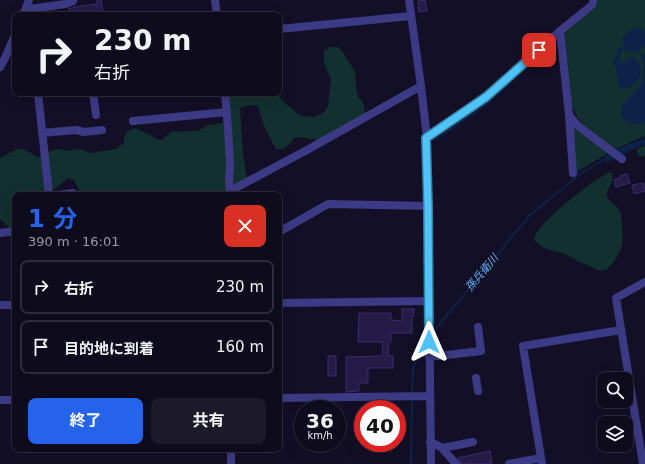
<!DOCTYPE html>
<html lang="ja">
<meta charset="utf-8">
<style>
:root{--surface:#0e0b1c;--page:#1c1929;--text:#f1f3f6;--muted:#9b9ba3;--line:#2e2b3b;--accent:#2563eb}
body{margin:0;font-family:"DejaVu Sans","Noto Sans JP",sans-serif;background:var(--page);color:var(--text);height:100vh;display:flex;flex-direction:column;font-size:15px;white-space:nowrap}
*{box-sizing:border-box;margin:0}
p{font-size:13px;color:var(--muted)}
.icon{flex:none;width:22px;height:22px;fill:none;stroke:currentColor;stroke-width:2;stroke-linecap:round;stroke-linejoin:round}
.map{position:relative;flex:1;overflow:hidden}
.sheet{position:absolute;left:12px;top:192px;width:270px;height:260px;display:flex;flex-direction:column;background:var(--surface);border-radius:8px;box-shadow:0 4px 16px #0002,0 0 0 1px var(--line)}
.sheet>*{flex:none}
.hud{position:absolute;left:12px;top:12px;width:270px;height:84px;border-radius:8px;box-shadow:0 4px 16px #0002,0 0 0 1px var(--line);background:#0e0b1c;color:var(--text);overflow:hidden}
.tools{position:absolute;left:597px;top:372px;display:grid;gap:8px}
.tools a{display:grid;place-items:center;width:36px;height:36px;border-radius:8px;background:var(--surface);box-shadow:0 4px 16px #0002,0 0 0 1px var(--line);font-size:20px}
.speed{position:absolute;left:294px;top:400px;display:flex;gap:8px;font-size:20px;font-weight:700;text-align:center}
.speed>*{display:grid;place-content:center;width:52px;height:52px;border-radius:50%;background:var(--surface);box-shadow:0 4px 16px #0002,0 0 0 1px var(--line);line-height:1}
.speed small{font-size:10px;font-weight:400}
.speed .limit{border:6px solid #d22;background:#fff;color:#111}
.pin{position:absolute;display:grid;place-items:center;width:34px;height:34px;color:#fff;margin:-17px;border-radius:8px;box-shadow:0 2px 6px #0006}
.me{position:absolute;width:44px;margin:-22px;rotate:0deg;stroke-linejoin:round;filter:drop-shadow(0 0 3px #0008)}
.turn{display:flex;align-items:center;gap:14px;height:84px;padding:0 16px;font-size:18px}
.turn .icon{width:52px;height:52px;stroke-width:2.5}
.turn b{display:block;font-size:28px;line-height:34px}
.round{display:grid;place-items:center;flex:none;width:42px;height:42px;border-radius:8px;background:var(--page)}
.overview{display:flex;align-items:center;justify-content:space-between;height:68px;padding:0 16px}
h1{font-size:24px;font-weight:700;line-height:30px;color:var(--accent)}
.primary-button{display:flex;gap:8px;margin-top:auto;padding:8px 16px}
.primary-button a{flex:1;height:46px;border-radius:8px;background:var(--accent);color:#fff;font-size:16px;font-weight:700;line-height:46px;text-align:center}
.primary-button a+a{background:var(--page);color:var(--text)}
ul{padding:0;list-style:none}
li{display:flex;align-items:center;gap:12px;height:54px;margin:0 8px 6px;padding:0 8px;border:2px solid var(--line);border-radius:8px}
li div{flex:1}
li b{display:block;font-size:15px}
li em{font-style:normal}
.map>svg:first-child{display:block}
</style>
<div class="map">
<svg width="645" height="464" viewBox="0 0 645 464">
<rect width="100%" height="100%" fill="#130f26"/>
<path fill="#12302f" d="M 596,0 L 645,0 L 645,136 L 615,149 L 575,173 C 578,158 574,141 573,126 L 582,123 L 577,117 L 571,103 L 564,30 Z
M 330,47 L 338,47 L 343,52 L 355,72 L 356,83 L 356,89 L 358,97 L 363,102 L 364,106 L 365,118 L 323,141 L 301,137 L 294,138 L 290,144 L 284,149 L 276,149 L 264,126 L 258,106 L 251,105 L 240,108 L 243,153 L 247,180 L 228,195 L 79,195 L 79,191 L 74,180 L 68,178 L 55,189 L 48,192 L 48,195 L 15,195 L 15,231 L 11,232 L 6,224 L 0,219 L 0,158 L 15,150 L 22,148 L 37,157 L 57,149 L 70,151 L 76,149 L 84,150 L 89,153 L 116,149 L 124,143 C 124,134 126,131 135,128 C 140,130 145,133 150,135 C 155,137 156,140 162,140 L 171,132 L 198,131 L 209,125 L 222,123 L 228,110 L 226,93 L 277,93 L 280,98 L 287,105 L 301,116 L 313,117 L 322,114 L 328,107 L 331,79 L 324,64 L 324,51 Z
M 645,145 L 645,155 L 643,156 L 639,156 L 637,151 L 638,149 Z
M 610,172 L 612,173 C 615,184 606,188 607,196 C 608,202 619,205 621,215 C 622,220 623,241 622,245 C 621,252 611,268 605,270 C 597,272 591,266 585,264 C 583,263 581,263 579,262 C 576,261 574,258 571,257 C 558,249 544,253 534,239 C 539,221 593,180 610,172 Z"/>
<path fill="#0c2248" d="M 639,27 L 641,29 L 641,30 L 645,31 L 645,45 C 643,46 641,48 640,50 C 634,54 627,52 623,49 L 618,60 L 621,63 L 626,63 L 625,60 L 633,57 C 638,59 639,62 640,67 C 643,80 632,88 621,89 L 619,86 C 618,79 617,72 615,66 C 615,64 613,63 613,60 C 614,56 618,58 617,52 L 613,54 L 620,47 L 623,48 L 624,45 L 622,41 C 625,34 631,28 639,27 Z
M 645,53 L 645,122 C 639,124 633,126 627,122 C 626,121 624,119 623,117 C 617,105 632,97 638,88 C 640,86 641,83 642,80 C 645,71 643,64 641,55 Z
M 645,138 L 645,144 L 631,150 L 607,162 L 604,157 L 616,149 Z"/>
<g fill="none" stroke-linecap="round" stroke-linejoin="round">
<path stroke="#0c2248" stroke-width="2" d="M 437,139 L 485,105 L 553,42
M 433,332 L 530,215 L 580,174 L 606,158
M 412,395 L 413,369 L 421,347 L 426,340
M 411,464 L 412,399"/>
</g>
<path fill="#241b47" stroke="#3b2d73" d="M 97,0 L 101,0 L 103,13 L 91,12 L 81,13 L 81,15 L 70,15 L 69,9 L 74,7 L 96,4 L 96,7 L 97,7 Z
M 425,0 L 427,11 L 419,12 L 418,1 Z
M 627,174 L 630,183 L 616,187 L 614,180 L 620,178 L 620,176 Z
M 643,183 L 645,191 L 634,194 L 632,185 Z
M 402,309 L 414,309 L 414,316 L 412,316 L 412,333 L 391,333 L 391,342 L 389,342 L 388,356 L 393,356 L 393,368 L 368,368 L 368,383 L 359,383 L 359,391 L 346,392 L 346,357 L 382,356 L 383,342 L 358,342 L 359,313 L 391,313 L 391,320 L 402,321 Z
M 328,356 L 336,356 L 336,376 L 328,376 Z
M 490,451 L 492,464 L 461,464 L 460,461 L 458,458 Z"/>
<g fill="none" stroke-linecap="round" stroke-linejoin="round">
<path stroke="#3d3a85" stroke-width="8" d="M 215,0 L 217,15
M 409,0 L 421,86 L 427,138 L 428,206 L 431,464
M 29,9 L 66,4 L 73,1
M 23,15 L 29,0
M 279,29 L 411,16
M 560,31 L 569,115 L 578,126 L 622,159
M 0,67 L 5,58 L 15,35
M 38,93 L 49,195
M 93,93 L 96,115
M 225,93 L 228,128 L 230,163 L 229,182 L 230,194
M 569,115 L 573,173
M 133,121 L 227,112
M 42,133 L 76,130 L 84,132 L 102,130
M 427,138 L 486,97 L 560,31 L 592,5 L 593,2 L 593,0
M 230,191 L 307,150 L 421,86
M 57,195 L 73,193 L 74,195
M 279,232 L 328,204 L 428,206
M 0,233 L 15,231
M 279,303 L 429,301
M 0,305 L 15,305
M 429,357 L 481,351 L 478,327
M 476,378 L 478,391
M 279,398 L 430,396
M 0,400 L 15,400
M 430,442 L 441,447 L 456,464
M 442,448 L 473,442
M 231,449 L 231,464
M 509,464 L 541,458
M 542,464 L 523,346 L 621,330
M 643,464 L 616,298 L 645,282"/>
</g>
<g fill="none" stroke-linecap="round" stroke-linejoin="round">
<defs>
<path id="route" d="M 429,342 L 428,206 L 426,138 L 486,97 L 539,50"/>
</defs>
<use href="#route" stroke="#337fa1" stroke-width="10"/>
<use href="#route" stroke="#4fc3f7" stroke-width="7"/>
</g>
<g text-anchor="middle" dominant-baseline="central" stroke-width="3.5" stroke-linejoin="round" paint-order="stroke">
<g font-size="11" font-style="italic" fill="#62b6ff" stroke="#130f26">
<text transform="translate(482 273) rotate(-50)">孫兵衛川</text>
</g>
</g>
</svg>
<div class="tools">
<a><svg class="icon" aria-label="search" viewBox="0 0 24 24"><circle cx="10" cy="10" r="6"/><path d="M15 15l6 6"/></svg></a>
<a><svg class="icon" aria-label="layers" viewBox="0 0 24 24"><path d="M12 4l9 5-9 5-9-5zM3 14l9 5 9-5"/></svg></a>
</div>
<div class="speed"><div>36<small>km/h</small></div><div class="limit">40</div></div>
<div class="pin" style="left:539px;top:50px;background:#d93025"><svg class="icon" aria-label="arrive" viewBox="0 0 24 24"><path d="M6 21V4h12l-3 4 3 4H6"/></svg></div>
<svg class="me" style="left:429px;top:342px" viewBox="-20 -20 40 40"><path d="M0-17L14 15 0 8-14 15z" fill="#4fc3f7" stroke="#fff" stroke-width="4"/></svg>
<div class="hud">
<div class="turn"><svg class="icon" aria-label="right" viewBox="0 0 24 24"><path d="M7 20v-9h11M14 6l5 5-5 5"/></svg><div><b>230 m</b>右折</div></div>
</div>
<section class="sheet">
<div class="overview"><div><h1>1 分</h1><p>390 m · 16:01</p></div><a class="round" style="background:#d93025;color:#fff"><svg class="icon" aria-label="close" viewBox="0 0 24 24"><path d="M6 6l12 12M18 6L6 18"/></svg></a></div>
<ul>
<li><svg class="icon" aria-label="right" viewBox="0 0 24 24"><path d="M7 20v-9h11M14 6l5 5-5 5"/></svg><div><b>右折</b></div><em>230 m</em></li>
<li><svg class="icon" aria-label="arrive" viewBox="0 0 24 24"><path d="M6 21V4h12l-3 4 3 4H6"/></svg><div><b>目的地に到着</b></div><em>160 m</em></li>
</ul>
<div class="primary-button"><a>終了</a><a>共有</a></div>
</section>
</div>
